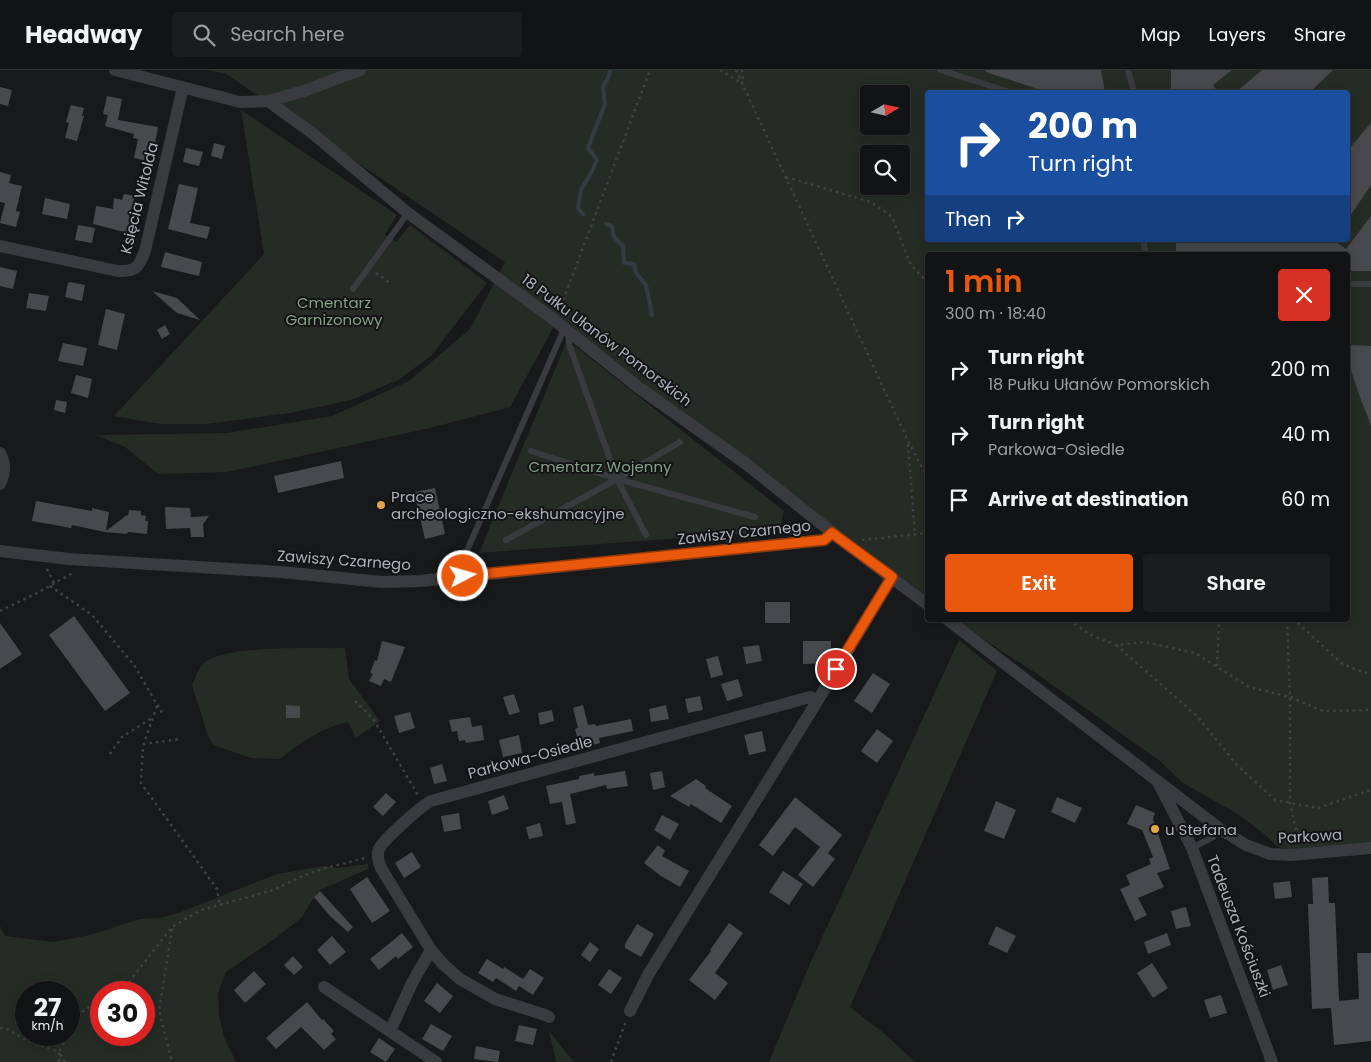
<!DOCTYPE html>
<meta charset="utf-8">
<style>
:root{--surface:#121314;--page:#1b1c1d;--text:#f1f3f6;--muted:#9c9ea0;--line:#313234;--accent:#ea580c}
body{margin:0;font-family:Poppins,sans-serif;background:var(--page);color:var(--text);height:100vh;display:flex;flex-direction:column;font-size:19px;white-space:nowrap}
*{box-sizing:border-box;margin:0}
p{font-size:16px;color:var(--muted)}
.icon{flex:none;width:28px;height:28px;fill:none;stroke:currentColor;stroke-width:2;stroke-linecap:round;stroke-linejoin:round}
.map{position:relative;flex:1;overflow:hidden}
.side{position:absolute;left:925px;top:182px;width:425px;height:370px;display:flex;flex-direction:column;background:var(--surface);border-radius:5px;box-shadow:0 2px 12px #0003,0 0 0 1px var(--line)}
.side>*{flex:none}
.guide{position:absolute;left:925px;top:20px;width:425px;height:152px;border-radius:5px;box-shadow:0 2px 12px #0003,0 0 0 1px var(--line);background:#1a4fa0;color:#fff;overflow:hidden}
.needle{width:32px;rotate:81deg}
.fabs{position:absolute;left:860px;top:15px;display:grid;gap:10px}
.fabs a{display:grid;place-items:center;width:50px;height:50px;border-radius:5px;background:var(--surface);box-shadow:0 2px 12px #0003,0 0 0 1px var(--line);font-size:25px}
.speed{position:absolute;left:15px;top:911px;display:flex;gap:10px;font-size:25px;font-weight:700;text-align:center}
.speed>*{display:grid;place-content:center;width:65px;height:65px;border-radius:50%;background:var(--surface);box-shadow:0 2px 12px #0003,0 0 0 1px var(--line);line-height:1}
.speed small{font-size:12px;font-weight:400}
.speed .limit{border:8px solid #d22;background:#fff;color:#111}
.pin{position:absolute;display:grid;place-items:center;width:42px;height:42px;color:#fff;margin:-21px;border:2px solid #fff;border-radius:50%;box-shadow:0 1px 5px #0007}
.me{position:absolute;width:55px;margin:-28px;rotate:84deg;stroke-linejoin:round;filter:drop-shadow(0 0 4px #0008)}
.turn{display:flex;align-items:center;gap:18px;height:105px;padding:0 20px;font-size:22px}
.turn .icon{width:65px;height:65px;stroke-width:2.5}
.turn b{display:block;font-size:35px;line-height:42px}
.then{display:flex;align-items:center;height:48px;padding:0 20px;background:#0003;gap:10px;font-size:19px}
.round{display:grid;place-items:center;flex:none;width:52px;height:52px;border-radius:5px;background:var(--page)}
.summary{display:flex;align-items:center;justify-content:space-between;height:85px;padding:0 20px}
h1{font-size:30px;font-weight:600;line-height:38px;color:var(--accent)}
.button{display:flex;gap:10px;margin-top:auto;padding:10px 20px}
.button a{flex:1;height:58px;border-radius:5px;background:var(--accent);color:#fff;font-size:20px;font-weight:600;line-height:58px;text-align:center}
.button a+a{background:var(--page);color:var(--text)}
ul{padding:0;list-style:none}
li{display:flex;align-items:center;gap:15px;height:65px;padding:0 20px}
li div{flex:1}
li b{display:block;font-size:19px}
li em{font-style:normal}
header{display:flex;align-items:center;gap:30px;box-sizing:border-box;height:70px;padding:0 25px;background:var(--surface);border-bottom:1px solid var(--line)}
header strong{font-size:24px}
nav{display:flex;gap:28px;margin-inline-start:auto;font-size:18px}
.search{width:350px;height:45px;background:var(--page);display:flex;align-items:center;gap:12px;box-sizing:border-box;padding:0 18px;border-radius:5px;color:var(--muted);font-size:19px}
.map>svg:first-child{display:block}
</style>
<header>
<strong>Headway</strong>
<div class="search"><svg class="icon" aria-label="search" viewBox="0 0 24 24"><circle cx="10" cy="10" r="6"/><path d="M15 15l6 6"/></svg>Search here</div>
<nav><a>Map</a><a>Layers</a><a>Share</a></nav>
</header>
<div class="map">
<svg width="1371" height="992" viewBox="0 0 1371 992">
<rect width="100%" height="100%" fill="#18191a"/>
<path fill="#252c25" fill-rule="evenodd" d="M 207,0 L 1371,0 L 1371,774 L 1299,781 L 1278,777 L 1263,763 L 1236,743 L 1183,713 L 1160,691 L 1037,604 L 954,550 L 1348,550 L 1348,185 L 928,185 L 927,530 L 558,249 L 510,337 L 430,358 L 227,402 L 158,404 L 125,377 L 96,365 L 227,363 L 332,346 L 409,311 L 470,259 L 505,192 L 226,4 ZM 928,22 L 1348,22 L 1348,170 L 928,170 ZM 869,24 L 901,24 L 901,56 L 869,56 ZM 869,84 L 901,84 L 901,116 L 869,116 Z
M 241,40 L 397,145 L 385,164 L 396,172 L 410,155 L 487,213 L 431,286 L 398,310 L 351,330 L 290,343 L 206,354 L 161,354 L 114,346 L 264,184 Z
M 571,273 L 784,441 L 779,461 L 479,483 L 565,275 Z
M 959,570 L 997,601 L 850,937 L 885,964 L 915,992 L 769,992 L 808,898 Z
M 345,578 L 349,609 L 380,651 L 356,668 L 348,652 C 322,657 300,673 280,689 L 251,688 L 213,675 L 208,666 L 192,615 C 195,609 198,599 203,594 C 223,574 315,579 345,578 Z
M 368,794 L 368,799 L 318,821 L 302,847 L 277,867 L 226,902 L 218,923 L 219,945 L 224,967 L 236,992 L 0,992 L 0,856 L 5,866 L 53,872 L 90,865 L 140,849 L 160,848 L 181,842 L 277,804 L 325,796 L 338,798 ZM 26,922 L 69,922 L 69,965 L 26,965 ZM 101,922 L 144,922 L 144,965 L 101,965 Z
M 549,961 L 574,992 L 556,992 Z"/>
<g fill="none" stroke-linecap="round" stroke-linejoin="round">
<path stroke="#333c42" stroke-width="4" d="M 583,144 L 578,138 L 581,120 L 591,103 L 597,90 L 588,78 L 605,34 L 603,17 L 609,6 L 610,0
M 606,154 L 612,156 L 614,167 L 623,176 L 624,193 L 634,194 L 636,203 L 646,215 L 652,245"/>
</g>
<path fill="#48494c" d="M 986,0 L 1101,0 L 1105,22 L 1047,22 L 986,2 Z
M 1171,0 L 1232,0 L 1213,15 L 1218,22 L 1171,22 Z
M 1262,0 L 1333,0 L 1310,22 L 1236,22 Z
M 0,17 L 12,20 L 8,36 L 0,34 Z
M 107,26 L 122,29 L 118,50 L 158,57 L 155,73 L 151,72 L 147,91 L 134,88 L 138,69 L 133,68 L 134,64 L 105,56 L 108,45 L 103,44 Z
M 71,35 L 84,38 L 82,46 L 84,46 L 77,71 L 65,68 L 69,53 L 66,52 Z
M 1371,53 L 1371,115 L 1348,149 L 1348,80 Z
M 214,73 L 225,76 L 222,89 L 211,86 Z
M 186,78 L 203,82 L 199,96 L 183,92 Z
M 0,102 L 11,105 L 9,113 L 22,116 L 16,141 L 20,142 L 16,157 L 0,153 L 5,133 L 0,132 Z
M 179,114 L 198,118 L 190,153 L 210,157 L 207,169 L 168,159 Z
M 124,124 L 135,126 L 129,147 L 132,147 L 128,163 L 93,154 L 96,136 L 113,139 L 114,128 L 122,130 Z
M 45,128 L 70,134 L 67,149 L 42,144 Z
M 1371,146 L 1371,201 L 1348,201 L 1348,185 L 1176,185 L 1176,170 L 1333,170 L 1346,179 Z
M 78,155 L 95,158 L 92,173 L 75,170 Z
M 165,182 L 202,192 L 199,206 L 161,197 Z
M 0,197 L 17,201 L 13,219 L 0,216 Z
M 70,212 L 85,215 L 82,231 L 65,227 L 68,213 Z
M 152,221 L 177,228 L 200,250 L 177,243 Z
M 29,223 L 49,226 L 46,241 L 26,238 Z
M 106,239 L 125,244 L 117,280 L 98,275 Z
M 165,255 L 170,264 L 162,269 L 157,260 Z
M 63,273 L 87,278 L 83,296 L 58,291 Z
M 1348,275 L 1371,276 L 1371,355 L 1361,330 L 1348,291 Z
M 76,305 L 92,309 L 88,328 L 71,323 Z
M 56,330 L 67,332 L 65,343 L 54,340 Z
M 341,391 L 344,408 L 278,423 L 274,406 Z
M 435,418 L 445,464 L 425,469 L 414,422 Z
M 36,431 L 92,441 L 92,438 L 109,442 L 106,461 L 127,445 L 128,446 L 129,440 L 141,441 L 141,445 L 146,446 L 145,451 L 148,451 L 147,464 L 128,462 L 127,464 L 105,462 L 72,455 L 71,458 L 32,451 Z
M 165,437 L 190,438 L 191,447 L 209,446 L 203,454 L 204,467 L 191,467 L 190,458 L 166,459 Z
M 765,532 L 790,532 L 790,553 L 765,553 Z
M 74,546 L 130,623 L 105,641 L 49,565 Z
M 0,553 L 22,584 L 0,599 Z
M 382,571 L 405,577 L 391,612 L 384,609 L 381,616 L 369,611 L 373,604 L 370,603 L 375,590 L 377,591 Z
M 803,571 L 831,571 L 831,593 L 803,594 Z
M 759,575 L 762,591 L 746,594 L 743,577 Z
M 718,586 L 723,605 L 711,608 L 706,589 Z
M 873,603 L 890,614 L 872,643 L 854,631 Z
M 738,609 L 743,626 L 727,631 L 721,614 Z
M 514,624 L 520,642 L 509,645 L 503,627 Z
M 700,626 L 703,640 L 688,643 L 685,629 Z
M 286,635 L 300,636 L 300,648 L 286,648 Z
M 583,635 L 588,655 L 595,654 L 596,656 L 631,649 L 633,661 L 599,668 L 600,673 L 580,678 L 575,659 L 578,658 L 573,638 Z
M 666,635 L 669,649 L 651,652 L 649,639 Z
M 552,640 L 554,651 L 540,655 L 538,643 Z
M 410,642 L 415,658 L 399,663 L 394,646 Z
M 470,647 L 472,657 L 482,655 L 484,670 L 466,673 L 465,670 L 459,671 L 457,661 L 452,662 L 449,650 Z
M 877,659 L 893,671 L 877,693 L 861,681 Z
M 762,661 L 766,681 L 749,685 L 744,665 Z
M 519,665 L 522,683 L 503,687 L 499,670 Z
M 442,694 L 447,711 L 434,714 L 430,698 Z
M 625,701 L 628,716 L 607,719 L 606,715 L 570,724 L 576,753 L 566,755 L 562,732 L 550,734 L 546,716 L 579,709 L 579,706 L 594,703 L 594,706 Z
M 662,701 L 665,717 L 653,720 L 650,703 Z
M 696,709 L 706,716 L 705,718 L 732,736 L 721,753 L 691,734 L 689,737 L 670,726 Z
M 386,723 L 396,732 L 383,746 L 373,737 Z
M 504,725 L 509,739 L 492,745 L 488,731 Z
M 795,727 L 842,765 L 828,783 L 835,789 L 813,817 L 798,805 L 820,777 L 795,757 L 773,786 L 759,775 Z
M 1057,727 L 1082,738 L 1075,753 L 1051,742 Z
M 996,731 L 1016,740 L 1004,769 L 984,761 Z
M 1136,735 L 1155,743 L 1153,749 L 1170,799 L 1157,803 L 1164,817 L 1138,828 L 1147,845 L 1135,851 L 1120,819 L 1130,815 L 1126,805 L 1151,794 L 1149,789 L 1153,787 L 1142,760 L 1127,754 Z
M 459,743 L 461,759 L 444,762 L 441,746 Z
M 662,745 L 679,754 L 670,770 L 654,760 Z
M 540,753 L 543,766 L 529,769 L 526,757 Z
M 658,775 L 665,781 L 662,786 L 689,801 L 680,817 L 661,806 L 644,793 Z
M 412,782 L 421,797 L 404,808 L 395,793 Z
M 783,801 L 803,814 L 789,835 L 769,822 Z
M 367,807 L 390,841 L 372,853 L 350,819 Z
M 1328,807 L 1329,833 L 1335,833 L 1339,931 L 1359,929 L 1357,883 L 1371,883 L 1371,971 L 1334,975 L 1331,938 L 1312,939 L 1308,834 L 1313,834 L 1312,808 Z
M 1290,811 L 1292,827 L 1275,829 L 1273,813 Z
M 320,821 L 353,857 L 348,862 L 330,846 L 314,827 Z
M 1186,837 L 1191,856 L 1176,859 L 1171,841 Z
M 729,853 L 743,863 L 715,903 L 728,913 L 715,930 L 689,910 L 711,881 L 710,880 Z
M 637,854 L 654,864 L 641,887 L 625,878 L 625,874 Z
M 996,856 L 1016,866 L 1007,883 L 988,874 Z
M 402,863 L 413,877 L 398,889 L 396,886 L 379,900 L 370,889 Z
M 1167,863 L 1171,875 L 1148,884 L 1144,872 Z
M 332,866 L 346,882 L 330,895 L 317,880 Z
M 590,872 L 599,879 L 590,892 L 581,885 Z
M 293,886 L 303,897 L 294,905 L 284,895 Z
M 487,889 L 503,899 L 504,897 L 523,909 L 530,899 L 544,908 L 533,925 L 519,916 L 516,921 L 496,908 L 493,912 L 478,903 Z
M 1152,893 L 1168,918 L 1153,928 L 1137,903 Z
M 1281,895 L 1288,915 L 1273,920 L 1267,900 Z
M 609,899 L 622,908 L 611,924 L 598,915 Z
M 254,901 L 266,914 L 245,933 L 234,920 Z
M 437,913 L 453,926 L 440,943 L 424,931 Z
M 1221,925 L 1227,943 L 1210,948 L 1204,930 Z
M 307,932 L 322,950 L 323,949 L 334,961 L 331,964 L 336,969 L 324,980 L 301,957 L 276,979 L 266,968 Z
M 431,954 L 452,966 L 443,981 L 422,969 Z
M 519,955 L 537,959 L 533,975 L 515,971 Z
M 379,968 L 395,979 L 386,992 L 370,982 Z
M 476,976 L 500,981 L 498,992 L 474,989 Z"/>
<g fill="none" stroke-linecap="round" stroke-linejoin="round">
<path stroke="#404246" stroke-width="2.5" stroke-dasharray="2.5 4" stroke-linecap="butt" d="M 720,0 L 743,14
M 736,0 L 908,371 L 928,409
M 742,0 L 743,11
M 786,107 L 871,132 L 892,147 L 911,195 L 928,213
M 376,203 L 391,214
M 561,236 L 650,0
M 908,374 L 915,464
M 862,470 L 928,463
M 47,499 L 54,513
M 50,516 L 92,545 L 134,595 L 162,643
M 0,541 L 39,522 L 74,502
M 1069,550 L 1091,565 L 1116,575 L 1145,572 L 1195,583 L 1249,617 L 1290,627 L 1323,641 L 1371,640
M 1287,550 L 1290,627 L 1290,733 L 1299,773
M 1292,550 L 1298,553 L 1341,593 L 1357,600 L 1371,604
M 1116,575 L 1197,646 L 1236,694 L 1275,730 L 1318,738 L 1371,720
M 1217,596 L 1219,550
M 355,631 L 374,650 L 419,727
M 157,636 L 143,676 L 141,713 L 217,819 L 220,836
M 143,674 L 181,669
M 110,684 L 122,667 L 152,648
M 172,859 L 159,941 L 172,992
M 112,922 L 129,912 L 172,857 L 201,840 L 274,820 L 302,806 L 322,799 L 365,788
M 0,958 L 5,958 L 30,972 L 59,982 L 59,992
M 69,964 L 79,944 L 101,929
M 65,992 L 59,982 L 68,965
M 611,992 L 626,951"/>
<path stroke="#3a3b3f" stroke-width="6" d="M 940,0 L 1010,22
M 1128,0 L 1134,22
M 1143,170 L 1146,185
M 1348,214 L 1371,214
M 353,219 L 408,143
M 568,263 L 569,274 L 617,409 L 646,465
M 531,381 L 617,409 L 755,447
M 506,470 L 617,409 L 680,372
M 463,507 L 463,492 L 469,476 L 564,259
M 1192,778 L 1213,767 L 1220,759"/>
<path stroke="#3a3b3f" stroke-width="12" d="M 115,0 L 240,32 L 268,31 L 304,21 L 360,0
M 268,31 L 312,63 L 408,143 L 549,246 L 638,317 L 745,393 L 844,472 L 928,535
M 0,176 L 118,201 C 136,202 139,197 145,181 L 183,17
M 0,383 C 6,393 5,403 0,414
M 0,481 L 69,489 L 281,502 L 382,512 L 420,511 L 825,470 L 832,463
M 948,550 L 1220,759 L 1246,775 L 1270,784 L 1291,785 L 1371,778
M 1158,712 L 1192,778 L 1272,992
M 324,917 L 436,992
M 630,941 L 648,905 L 818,630
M 549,947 L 545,945 L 495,929 L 460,909 L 444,895 L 431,880 L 381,798 C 379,792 376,786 379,779 C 383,770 421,736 431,731 L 810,627 L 818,630 L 892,507
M 390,961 L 413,911 L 431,880"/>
</g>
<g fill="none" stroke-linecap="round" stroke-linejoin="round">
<defs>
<path id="route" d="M 463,506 L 824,470 L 832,463 L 892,507 L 836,599"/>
</defs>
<use href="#route" stroke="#983908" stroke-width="12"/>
<use href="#route" stroke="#ea580c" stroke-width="9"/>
</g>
<g fill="#dfa54b" stroke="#131315" stroke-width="2">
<circle cx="381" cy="435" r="5"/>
<circle cx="1155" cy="759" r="5"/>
</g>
<g text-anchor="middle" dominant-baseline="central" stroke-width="4" stroke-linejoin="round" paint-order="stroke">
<g font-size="15" fill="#acb1b8" stroke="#131315">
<text transform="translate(139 128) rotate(-76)">Księcia Witolda</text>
<text transform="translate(607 270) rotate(37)">18 Pułku Ułanów Pomorskich</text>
<text transform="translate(744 462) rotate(-6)">Zawiszy Czarnego</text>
<text transform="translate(344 490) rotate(4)">Zawiszy Czarnego</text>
<text transform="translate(530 687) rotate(-15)">Parkowa-Osiedle</text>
<text transform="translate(1310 766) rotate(-3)">Parkowa</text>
<text transform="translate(1239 856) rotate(69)">Tadeusza Kościuszki</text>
</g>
<g font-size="15" fill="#85a185" stroke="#131315">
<text x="334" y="232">Cmentarz<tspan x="334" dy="17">Garnizonowy</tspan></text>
<text x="600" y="396">Cmentarz Wojenny</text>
</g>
<g font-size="15" fill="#acb1b8" stroke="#131315" text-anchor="start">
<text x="391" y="426">Prace<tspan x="391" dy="17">archeologiczno-ekshumacyjne</tspan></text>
<text x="1165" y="759">u Stefana</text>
</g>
</g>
</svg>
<div class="fabs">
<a><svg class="needle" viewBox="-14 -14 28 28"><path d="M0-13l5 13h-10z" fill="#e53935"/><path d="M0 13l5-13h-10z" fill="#9c9ea0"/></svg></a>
<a><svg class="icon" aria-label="search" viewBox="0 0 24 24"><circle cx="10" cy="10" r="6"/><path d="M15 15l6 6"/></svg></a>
</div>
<div class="speed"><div>27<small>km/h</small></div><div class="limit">30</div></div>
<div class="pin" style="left:836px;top:599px;background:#d93025"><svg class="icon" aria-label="arrive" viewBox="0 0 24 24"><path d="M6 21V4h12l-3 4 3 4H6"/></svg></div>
<svg class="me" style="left:463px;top:506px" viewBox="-20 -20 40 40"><circle r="17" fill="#ea580c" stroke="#fff" stroke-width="3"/><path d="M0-11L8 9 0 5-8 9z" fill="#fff"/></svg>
<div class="guide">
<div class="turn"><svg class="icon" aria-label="right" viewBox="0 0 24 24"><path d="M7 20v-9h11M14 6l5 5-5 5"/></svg><div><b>200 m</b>Turn right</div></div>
<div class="then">Then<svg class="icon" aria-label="right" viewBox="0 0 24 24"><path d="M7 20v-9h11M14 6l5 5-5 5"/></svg></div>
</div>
<section class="side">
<div class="summary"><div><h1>1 min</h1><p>300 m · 18:40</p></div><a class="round" style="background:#d93025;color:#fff"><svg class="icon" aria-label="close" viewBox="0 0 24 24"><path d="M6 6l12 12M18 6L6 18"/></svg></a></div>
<ul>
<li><svg class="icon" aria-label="right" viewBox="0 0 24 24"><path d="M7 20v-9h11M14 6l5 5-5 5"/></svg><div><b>Turn right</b><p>18 Pułku Ułanów Pomorskich</p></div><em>200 m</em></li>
<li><svg class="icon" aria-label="right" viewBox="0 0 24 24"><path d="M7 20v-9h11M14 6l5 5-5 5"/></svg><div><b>Turn right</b><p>Parkowa-Osiedle</p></div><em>40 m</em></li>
<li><svg class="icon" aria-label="arrive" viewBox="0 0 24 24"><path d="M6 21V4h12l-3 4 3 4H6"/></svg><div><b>Arrive at destination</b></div><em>60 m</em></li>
</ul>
<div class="button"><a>Exit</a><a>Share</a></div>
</section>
</div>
